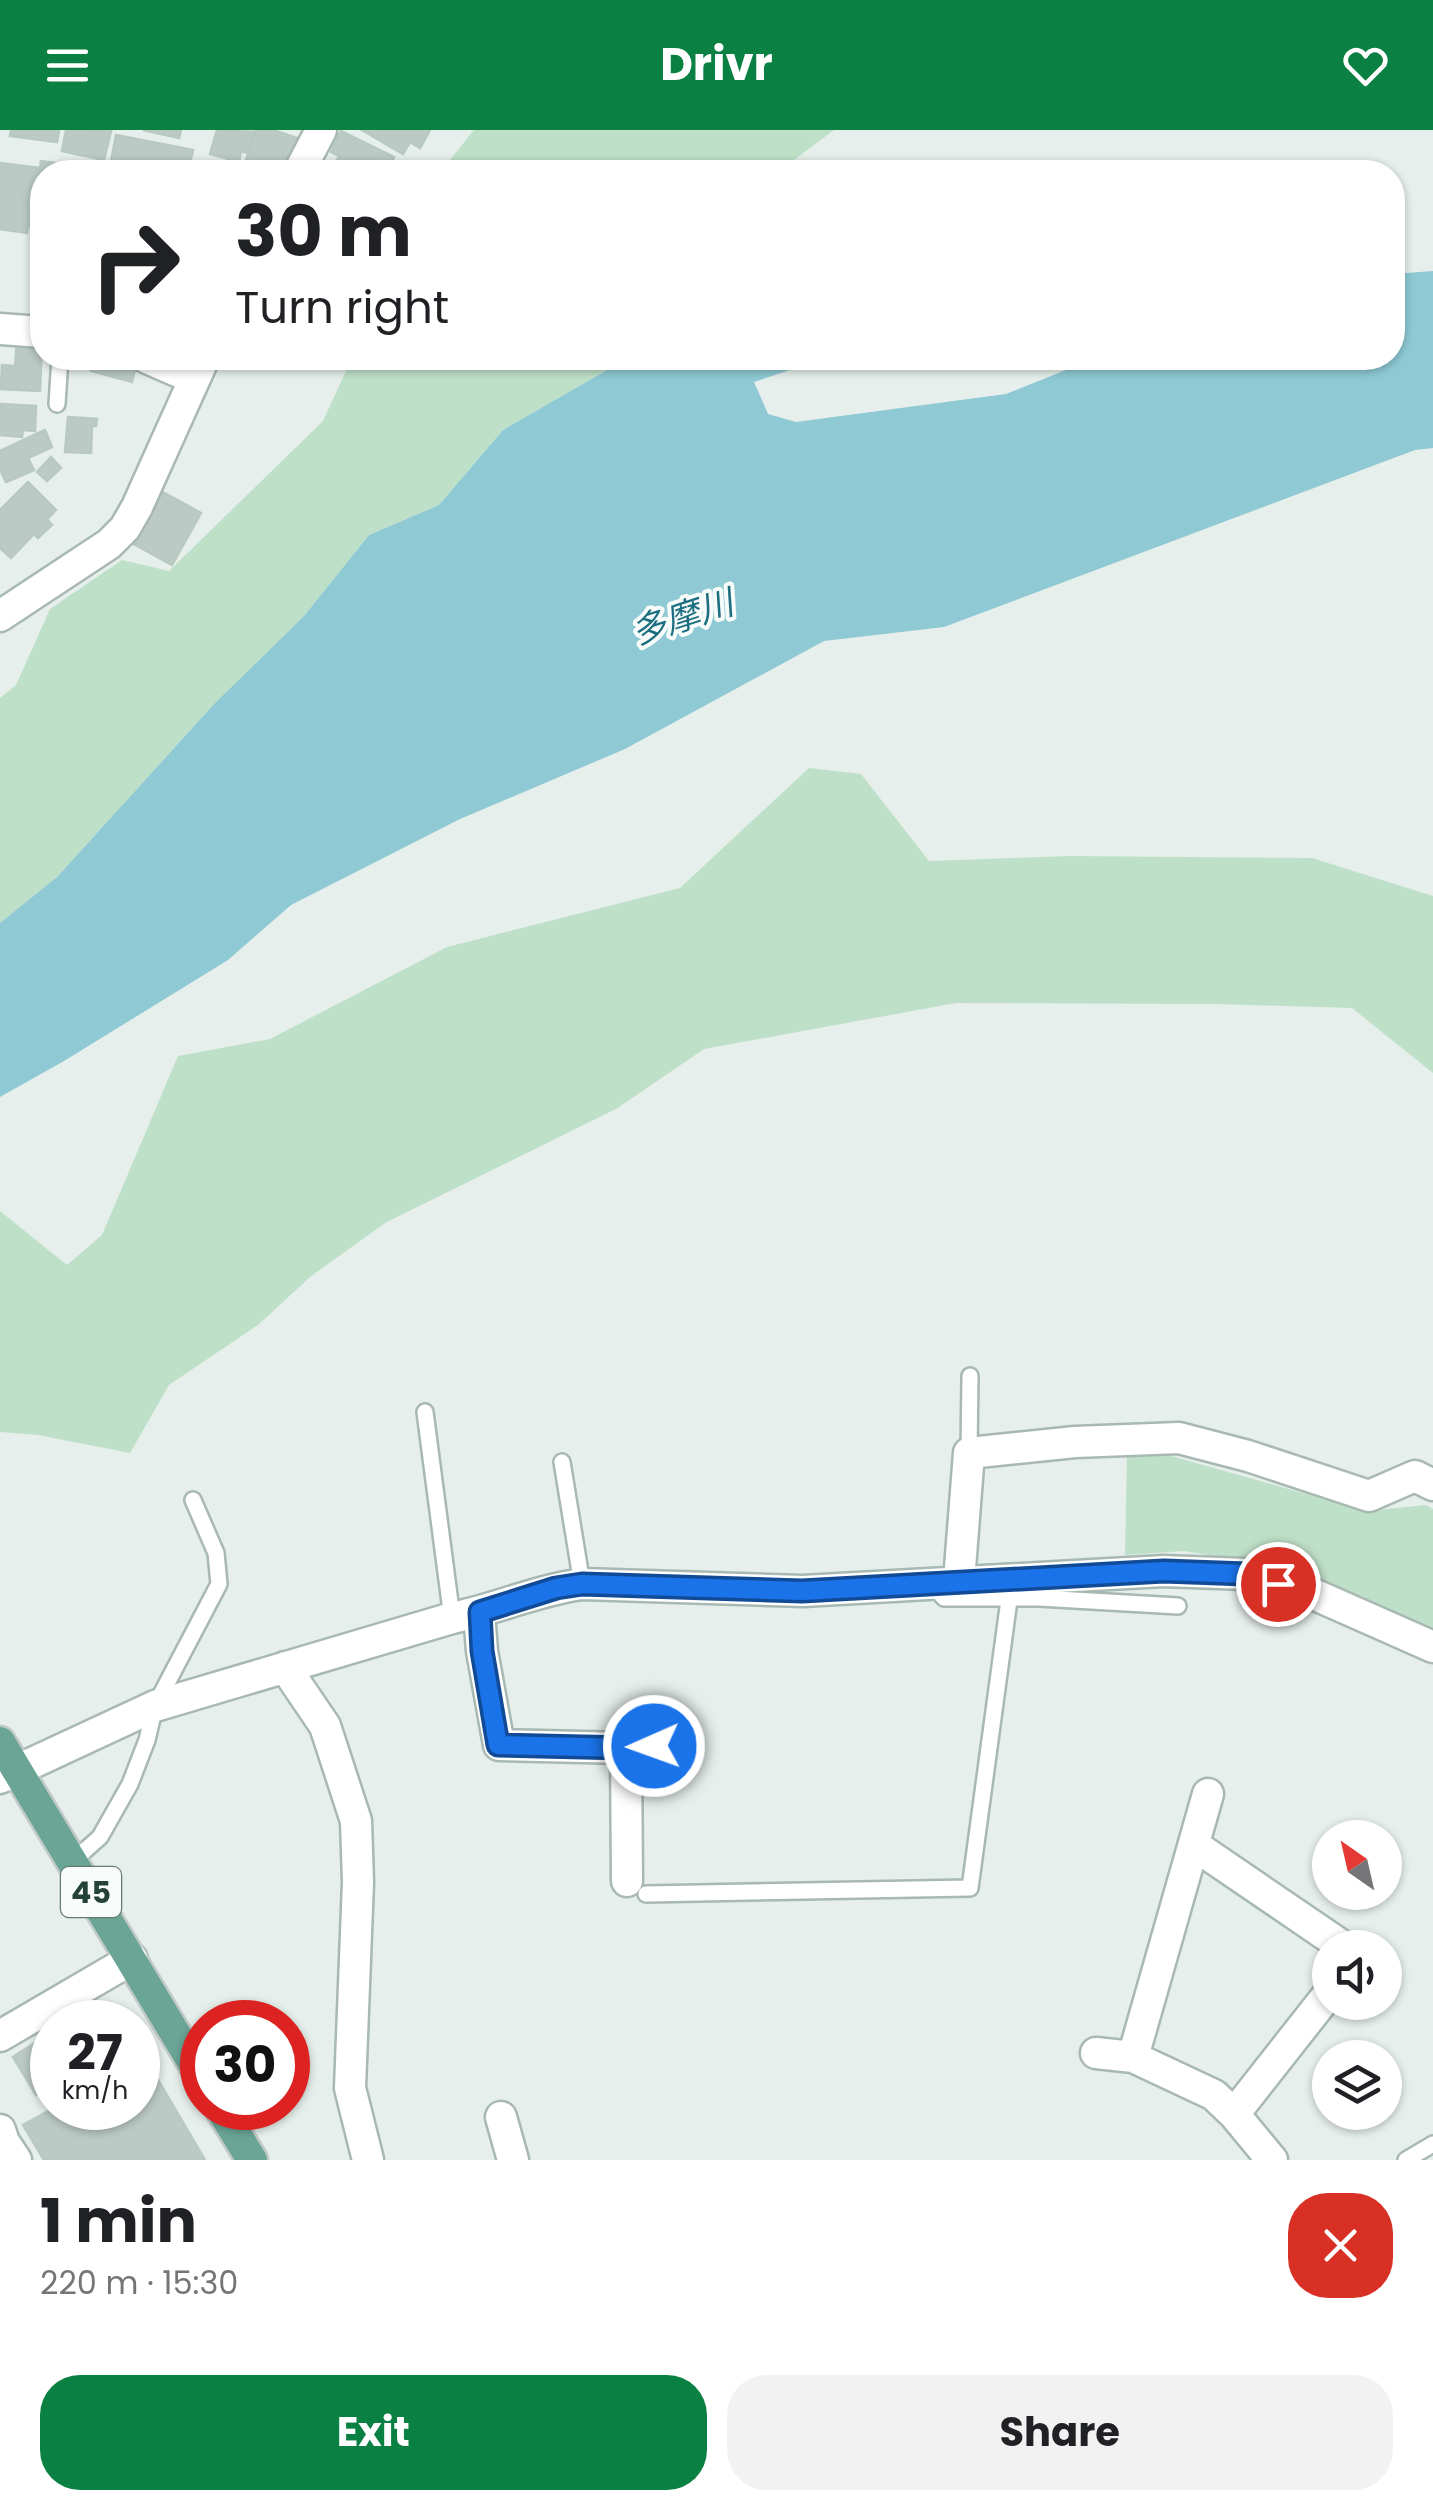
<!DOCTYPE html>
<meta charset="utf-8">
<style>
:root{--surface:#fff;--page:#f2f2f2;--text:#202124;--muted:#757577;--accent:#0b8043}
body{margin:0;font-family:Poppins,"Noto Sans JP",sans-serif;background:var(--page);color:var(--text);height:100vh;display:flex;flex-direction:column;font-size:38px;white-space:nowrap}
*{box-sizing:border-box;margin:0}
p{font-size:32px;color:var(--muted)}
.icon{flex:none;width:55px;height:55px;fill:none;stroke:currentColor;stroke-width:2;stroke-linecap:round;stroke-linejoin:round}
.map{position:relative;height:2030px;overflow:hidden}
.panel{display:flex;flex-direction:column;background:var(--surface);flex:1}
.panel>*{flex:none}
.guide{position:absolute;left:30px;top:30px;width:1375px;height:210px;border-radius:40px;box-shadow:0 2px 8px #0004;background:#fff;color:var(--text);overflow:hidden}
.needle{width:65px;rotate:326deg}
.buttons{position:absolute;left:1312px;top:1690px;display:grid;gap:20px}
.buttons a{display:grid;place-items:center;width:90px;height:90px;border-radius:50%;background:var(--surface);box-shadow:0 2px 8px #0004;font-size:50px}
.speed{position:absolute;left:30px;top:1870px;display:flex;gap:20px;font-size:50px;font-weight:700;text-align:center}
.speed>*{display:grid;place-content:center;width:130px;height:130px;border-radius:50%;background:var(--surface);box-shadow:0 2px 8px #0004;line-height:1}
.speed small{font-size:25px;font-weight:400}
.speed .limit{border:15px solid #d22;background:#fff;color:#111}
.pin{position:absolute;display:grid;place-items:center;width:85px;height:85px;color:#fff;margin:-42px;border:5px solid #fff;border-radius:50%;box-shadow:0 2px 10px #0007}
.me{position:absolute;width:110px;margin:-55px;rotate:268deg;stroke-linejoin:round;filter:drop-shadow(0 0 8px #0008)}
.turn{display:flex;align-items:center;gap:35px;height:210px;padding:0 40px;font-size:45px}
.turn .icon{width:130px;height:130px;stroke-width:2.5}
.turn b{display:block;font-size:70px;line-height:85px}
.round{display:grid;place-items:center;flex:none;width:105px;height:105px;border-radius:40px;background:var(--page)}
.overview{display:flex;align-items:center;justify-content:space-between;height:170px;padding:0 40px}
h1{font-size:60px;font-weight:700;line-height:75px}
.button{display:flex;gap:20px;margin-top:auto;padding:20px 40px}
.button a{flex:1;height:115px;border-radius:40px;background:var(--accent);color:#fff;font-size:40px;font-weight:700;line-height:115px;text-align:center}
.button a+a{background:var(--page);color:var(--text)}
header{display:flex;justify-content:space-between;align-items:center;height:130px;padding:0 40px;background:var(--accent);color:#fff;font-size:45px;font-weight:700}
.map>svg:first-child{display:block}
</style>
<header><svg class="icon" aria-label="menu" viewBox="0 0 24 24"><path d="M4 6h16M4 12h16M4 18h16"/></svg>Drivr<svg class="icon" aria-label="heart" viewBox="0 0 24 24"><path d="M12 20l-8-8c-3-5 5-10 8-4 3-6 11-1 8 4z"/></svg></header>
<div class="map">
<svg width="1433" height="2030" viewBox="0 0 1433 2030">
<rect width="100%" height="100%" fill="#e6efeb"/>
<path fill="#bfe0c8" d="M 474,0 L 834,0 L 778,42 L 440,42 Z
M 352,228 L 628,228 L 503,300 L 439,375 L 369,405 L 304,486 L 215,573 L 57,747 L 0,793 L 0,568 L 16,555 L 50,479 L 122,430 L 169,441 L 323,291 Z
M 809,638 L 861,644 L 929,731 L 1069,726 L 1312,728 L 1433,766 L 1433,943 L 1352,878 L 1216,874 L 956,873 L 704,919 L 616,979 L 385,1093 L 310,1147 L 258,1195 L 169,1255 L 130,1323 L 38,1305 L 0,1302 L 0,1081 L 67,1135 L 102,1105 L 178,926 L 270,909 L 447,817 L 680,758 Z
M 1157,1322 L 1367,1381 L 1426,1375 L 1433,1379 L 1433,1506 L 1245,1431 L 1184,1421 L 1125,1425 L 1127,1323 Z"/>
<path fill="#8ec9d4" d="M 1433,141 L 1433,318 L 1415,320 L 944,497 L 824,511 L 625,619 L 460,689 L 291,775 L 228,830 L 64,931 L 0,967 L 0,793 L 57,747 L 215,573 L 304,486 L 369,405 L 439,375 L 503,300 L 628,228 L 826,228 L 754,252 L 768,284 L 796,292 L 1006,264 L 1096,228 L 1392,228 L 1393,144 Z"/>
<path fill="#bbcac4" stroke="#b8c9c2" stroke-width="2.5" d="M 11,0 L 59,0 L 57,12 L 10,6 Z
M 66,0 L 111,1 L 104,30 L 62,21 Z
M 143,0 L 181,0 L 179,8 Z
M 217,0 L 254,2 L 248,23 L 241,21 L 239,32 L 210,24 Z
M 256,0 L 273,0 L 297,8 L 296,12 L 299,14 L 294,31 L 288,29 L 284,42 L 264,42 L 244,36 Z
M 362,0 L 430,0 L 420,18 L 410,12 L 403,24 Z
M 341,1 L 394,27 L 387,42 L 331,42 L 339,26 L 331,22 Z
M 116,5 L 193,20 L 188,42 L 109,42 Z
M 41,31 L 89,38 L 89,42 L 42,42 L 42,109 L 35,108 L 37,97 L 28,96 L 27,103 L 0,99 L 0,33 L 40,38 Z
M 17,211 L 42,212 L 40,261 L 1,259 L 2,235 L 15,236 Z
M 95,228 L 126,228 L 137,231 L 132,252 L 91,241 Z
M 0,274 L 36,276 L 35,301 L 23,300 L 22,307 L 0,305 Z
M 68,287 L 97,289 L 96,296 L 92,296 L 91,323 L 65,322 Z
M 45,300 L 52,317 L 28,328 L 34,340 L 6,352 L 0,339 L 0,321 Z
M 51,327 L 61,338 L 47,351 L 37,342 Z
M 28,352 L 56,380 L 47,389 L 52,395 L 38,408 L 34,404 L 11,428 L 0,418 L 0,380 Z
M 161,361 L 201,383 L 172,435 L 132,413 Z
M 118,1877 L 127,1892 L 97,1892 L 96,1890 Z
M 50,1903 L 52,1908 L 52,1954 L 36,1965 L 13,1927 Z
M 144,1926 L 205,2030 L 44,2030 L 23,1995 L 54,1978 L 138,1978 L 138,1929 Z"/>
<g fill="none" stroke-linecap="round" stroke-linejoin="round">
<defs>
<path id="lane" d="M 57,274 L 60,228
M 425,1282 L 452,1488
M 969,1323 L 970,1246
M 562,1332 L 582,1454
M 937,1460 L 944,1468 L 1039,1468 L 1178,1476
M 72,1732 L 100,1707 L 130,1654 L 147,1610 L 155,1576 L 219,1454 L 216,1423 L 193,1370
M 646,1764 L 970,1758 L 1009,1470
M 1406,2030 L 1433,2014"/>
<path id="street" d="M 299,42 L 321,0
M 0,199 L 42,202
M 147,228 L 193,248
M 0,486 L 109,414 L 125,398 L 137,377 L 204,228
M 959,1451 L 969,1323 L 1075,1312 L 1179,1308 L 1248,1326 L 1369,1366 L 1415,1346 L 1433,1355
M 479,1483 L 482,1521 L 499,1615 L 626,1618 L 654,1616
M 285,1537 L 325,1596 L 356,1691 L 358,1752 L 350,1958 L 368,2030
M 626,1618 L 627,1751
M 0,1648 L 155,1576 L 452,1488 C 496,1479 538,1460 582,1454 L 803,1461 L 1164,1441 L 1246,1444 L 1311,1463 L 1433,1517
M 1194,1715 L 1345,1818
M 0,1906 L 132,1829
M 1096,1923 L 1133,1927 L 1214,1965 L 1234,1984 L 1272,2030
M 1133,1927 L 1208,1664
M 1234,1984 L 1330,1862
M 501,1987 L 513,2030
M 0,2000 L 4,2012 L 16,2030"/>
<path id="primary" d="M 0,1612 L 202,1948
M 220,1978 L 252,2030"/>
</defs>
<use href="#lane" stroke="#a8b8b2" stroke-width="20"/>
<use href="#street" stroke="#a8b8b2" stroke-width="35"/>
<use href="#primary" stroke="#c2cac8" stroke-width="35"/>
<use href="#lane" stroke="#fff" stroke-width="15"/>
<use href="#street" stroke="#fff" stroke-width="30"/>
<use href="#primary" stroke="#6aa596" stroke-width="30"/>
</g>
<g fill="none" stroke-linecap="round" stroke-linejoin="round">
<defs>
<path id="route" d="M 654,1616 L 626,1618 L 498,1615 L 482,1521 L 480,1482 L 556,1458 L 582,1454 L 802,1461 L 1164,1441 L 1246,1444 L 1278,1454"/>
</defs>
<use href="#route" stroke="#114b97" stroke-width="25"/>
<use href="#route" stroke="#1a73e8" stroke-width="18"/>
</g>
<g text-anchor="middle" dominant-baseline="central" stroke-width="8" stroke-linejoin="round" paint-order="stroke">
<rect fill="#f7fbf9" stroke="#637a73" stroke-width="2.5" x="61" y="1737" width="60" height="50" rx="8"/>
<g font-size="30" font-weight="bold" fill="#24423a">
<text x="91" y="1762">45</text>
</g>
<g font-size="35" font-style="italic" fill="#1c6f80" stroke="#f7fbf9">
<text transform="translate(682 487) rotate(-18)">多摩川</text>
</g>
</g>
</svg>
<div class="buttons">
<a><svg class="needle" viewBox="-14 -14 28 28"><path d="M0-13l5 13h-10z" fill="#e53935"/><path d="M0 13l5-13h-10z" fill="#757577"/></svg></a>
<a><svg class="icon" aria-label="sound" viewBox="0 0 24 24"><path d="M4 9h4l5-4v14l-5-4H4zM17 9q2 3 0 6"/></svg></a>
<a><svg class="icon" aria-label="layers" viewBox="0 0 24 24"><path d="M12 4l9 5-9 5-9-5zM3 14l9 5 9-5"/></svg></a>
</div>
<div class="speed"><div>27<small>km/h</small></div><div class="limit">30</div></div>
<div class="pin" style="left:1278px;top:1454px;background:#d93025"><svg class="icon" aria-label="arrive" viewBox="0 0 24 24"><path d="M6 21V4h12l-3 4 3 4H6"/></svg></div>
<svg class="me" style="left:654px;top:1616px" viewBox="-20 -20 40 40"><circle r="17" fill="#1a73e8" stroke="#fff" stroke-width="3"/><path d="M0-11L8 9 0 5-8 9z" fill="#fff"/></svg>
<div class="guide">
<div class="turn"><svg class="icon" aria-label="right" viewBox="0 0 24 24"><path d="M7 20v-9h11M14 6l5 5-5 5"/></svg><div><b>30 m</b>Turn right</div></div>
</div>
</div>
<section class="panel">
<div class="overview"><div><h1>1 min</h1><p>220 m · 15:30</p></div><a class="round" style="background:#d93025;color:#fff"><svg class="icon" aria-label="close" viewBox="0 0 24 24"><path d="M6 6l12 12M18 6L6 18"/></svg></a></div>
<div class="button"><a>Exit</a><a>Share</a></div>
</section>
